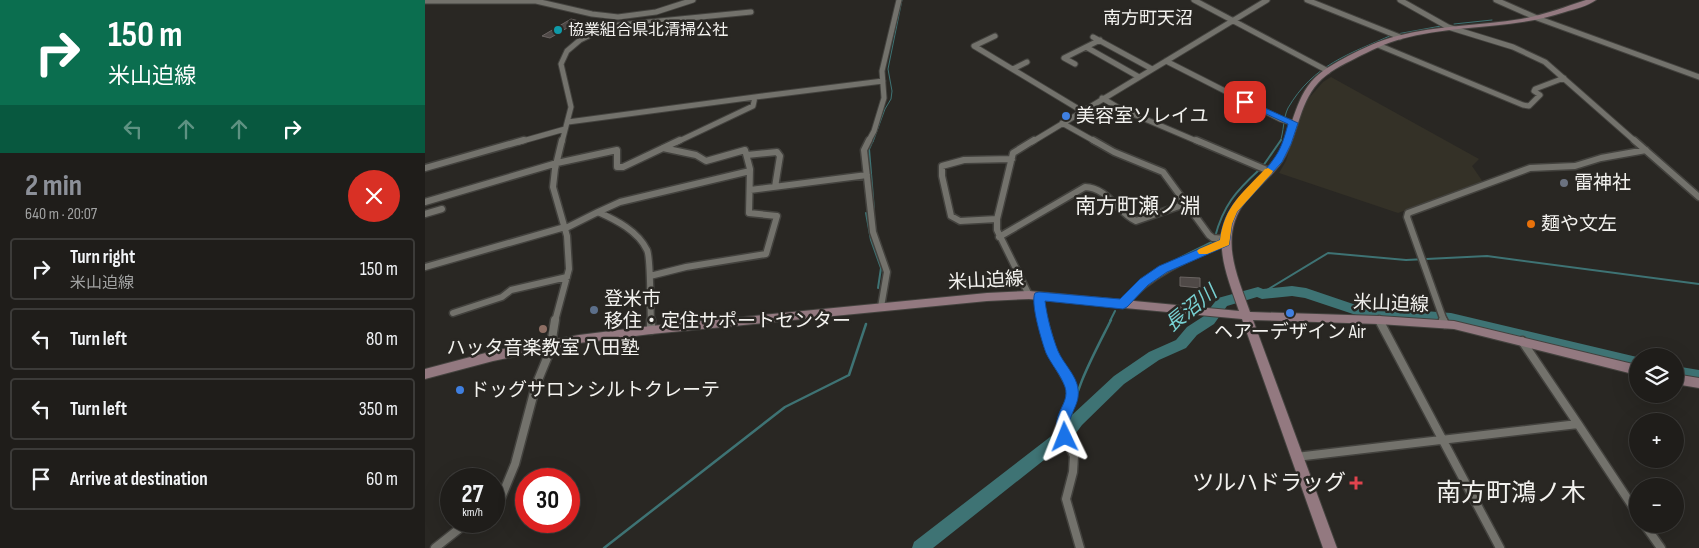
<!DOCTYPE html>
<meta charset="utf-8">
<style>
:root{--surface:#1f1d1a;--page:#2c2a27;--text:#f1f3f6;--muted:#a1a2a2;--line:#3c3b39;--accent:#8c9099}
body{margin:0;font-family:"Sofia Sans Condensed","Noto Sans JP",sans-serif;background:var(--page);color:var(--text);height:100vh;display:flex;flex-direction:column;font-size:19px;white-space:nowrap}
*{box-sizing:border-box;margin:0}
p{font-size:16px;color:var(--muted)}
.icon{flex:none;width:28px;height:28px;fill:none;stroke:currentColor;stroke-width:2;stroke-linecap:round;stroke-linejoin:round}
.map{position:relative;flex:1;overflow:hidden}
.details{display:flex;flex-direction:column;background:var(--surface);width:425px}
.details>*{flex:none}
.top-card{background:#0b6e4f;color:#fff;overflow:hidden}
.buttons{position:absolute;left:1204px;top:348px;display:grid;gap:10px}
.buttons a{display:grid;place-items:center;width:55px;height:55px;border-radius:50%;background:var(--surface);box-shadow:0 5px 20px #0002,0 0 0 1px var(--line);font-size:25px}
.speed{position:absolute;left:15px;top:468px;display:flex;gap:10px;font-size:25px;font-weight:700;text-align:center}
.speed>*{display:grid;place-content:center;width:65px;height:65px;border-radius:50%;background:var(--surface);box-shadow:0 5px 20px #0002,0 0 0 1px var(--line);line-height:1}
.speed small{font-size:12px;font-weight:400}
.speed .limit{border:8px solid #d22;background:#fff;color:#111}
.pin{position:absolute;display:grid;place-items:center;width:42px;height:42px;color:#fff;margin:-21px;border-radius:10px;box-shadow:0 2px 8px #0006}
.me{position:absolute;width:55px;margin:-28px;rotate:358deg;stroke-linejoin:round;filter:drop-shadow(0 0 4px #0008)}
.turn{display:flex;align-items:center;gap:18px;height:105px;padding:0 25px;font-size:22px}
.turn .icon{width:65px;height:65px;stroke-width:2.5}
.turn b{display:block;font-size:35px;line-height:42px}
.lanes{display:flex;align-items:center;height:48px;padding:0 25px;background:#0003;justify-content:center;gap:25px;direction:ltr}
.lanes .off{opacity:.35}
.round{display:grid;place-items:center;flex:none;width:52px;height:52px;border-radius:26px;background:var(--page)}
.head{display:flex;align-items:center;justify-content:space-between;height:85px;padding:0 25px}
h1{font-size:30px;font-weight:700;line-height:38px;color:var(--accent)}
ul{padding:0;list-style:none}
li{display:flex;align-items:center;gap:15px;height:62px;margin:0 10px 8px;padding:0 15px;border:2px solid var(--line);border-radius:5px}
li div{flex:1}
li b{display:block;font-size:19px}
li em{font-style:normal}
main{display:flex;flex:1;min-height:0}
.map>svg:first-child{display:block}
</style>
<main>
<section class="details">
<div class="top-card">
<div class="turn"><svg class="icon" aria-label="right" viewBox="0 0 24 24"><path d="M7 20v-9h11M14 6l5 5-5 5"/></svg><div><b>150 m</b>米山迫線</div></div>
<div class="lanes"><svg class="icon off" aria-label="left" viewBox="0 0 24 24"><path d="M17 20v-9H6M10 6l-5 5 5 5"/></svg><svg class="icon off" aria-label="ahead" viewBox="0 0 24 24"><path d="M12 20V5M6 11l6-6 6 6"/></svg><svg class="icon off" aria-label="ahead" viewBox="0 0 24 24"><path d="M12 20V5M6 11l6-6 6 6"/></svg><svg class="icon" aria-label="right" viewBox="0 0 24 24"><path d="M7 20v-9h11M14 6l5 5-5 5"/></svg></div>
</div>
<div class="head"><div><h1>2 min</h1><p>640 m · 20:07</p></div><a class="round" style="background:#d93025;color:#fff"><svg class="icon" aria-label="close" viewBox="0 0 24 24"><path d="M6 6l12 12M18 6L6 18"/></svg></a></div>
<ul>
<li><svg class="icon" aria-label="right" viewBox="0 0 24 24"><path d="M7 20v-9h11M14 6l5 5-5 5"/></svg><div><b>Turn right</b><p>米山迫線</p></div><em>150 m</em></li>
<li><svg class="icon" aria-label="left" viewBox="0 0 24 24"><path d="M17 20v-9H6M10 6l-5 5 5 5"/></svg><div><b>Turn left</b></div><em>80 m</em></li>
<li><svg class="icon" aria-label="left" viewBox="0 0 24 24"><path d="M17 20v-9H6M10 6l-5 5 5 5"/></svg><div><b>Turn left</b></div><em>350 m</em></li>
<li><svg class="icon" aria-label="arrive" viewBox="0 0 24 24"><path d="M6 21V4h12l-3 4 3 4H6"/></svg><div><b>Arrive at destination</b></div><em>60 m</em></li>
</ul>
</section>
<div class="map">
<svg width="1274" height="548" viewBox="0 0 1274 548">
<rect width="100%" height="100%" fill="#292723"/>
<path fill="#343127" d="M 906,77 L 1054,159 L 1047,166 L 1058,182 L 973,213 L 854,173 L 861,161 L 877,106 L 898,82 Z"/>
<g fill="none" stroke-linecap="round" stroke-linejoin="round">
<path stroke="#3e7374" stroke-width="1" d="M 1029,24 L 1067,20
M 972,34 L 1016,26
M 448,142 L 460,109 L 466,99 L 467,91 L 463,69 L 477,0
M 855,142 C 859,132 858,118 863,108 C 888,65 924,54 967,35"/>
<path stroke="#3e7374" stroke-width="2" d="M 448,140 L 444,149 L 449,210
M 838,166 L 856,140
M 441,213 L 446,240 L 456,268 L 453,288
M 790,237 C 798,206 811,191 834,170
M 833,292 L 842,290 L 903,253 L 981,260 L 1062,256 L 1274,284
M 698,297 C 724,271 756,257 789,241
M 685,321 L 690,311"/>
<path stroke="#3e7374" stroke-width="2.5" d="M 643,432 C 648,391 668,356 686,320
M 179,548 L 360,407 L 424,375 L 441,324"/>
<path fill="#3e7374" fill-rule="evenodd" d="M 867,286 L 881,288 L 934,306 L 1026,313 L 1212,357 L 1212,369 L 1026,323 L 934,316 L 880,298 L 867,296 L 837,299 L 832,297 L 802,306 L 789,324 L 772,335 L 761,348 L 734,360 L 699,384 L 657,425 L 648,437 L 508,548 L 487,548 L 489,542 L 638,427 L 647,415 L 689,376 L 724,352 L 751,340 L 762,327 L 779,316 L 793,298 L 833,287 L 838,289 Z
M 1250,366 L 1274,370 L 1274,382 L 1250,378 Z"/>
</g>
<path fill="#4f4947" stroke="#6a6462" d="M 146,19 L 154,21 L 125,38 L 117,36 Z
M 755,277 L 775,278 L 775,288 L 755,286 Z"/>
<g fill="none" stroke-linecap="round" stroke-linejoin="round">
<defs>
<path id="street-far2" d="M 769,0 L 903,71
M 882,0 L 975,37
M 975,0 L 1023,27 L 1088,47 L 1120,62 L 1211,142
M 1071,0 L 1112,18 L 1274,77
M 0,1 L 111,1 L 167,14 L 193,17 L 231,12 L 268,0
M 570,36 L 549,46 L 657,111
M 668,37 L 727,69
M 953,45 L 1098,105 L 1104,106 L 1115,95 L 1109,91 L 1110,89 L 1139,78
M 661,47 L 714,77
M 741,61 L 855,119 L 868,123
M 650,64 L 639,58 L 675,40
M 588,69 L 602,62
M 677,98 L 694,108 L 774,142
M 143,122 L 330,97
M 637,123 L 671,142
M 94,142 L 140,129
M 137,142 L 146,107 L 136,64 L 142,51 L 155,40 L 184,26 L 326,12
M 252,142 L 328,106 L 330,97 L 458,81
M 443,142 L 449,131 L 459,98 L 457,71 L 474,0
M 607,142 L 842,0"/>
<path id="street-far1" d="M 444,140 L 439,150 L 448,232 L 462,272 L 456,307
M 668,140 L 689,152 L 738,172 L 784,235 L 788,238 L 800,239
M 771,140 L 844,171
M 1209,140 L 1274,197
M 322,155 L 352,152 L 355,156 L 350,187
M 0,168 L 99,140
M 325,190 L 442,175
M 0,202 L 132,163 L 192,150 L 192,167 L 198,167 L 255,140
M 173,212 L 195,202 L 325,171
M 0,214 L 17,209
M 572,219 L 535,221 L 526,216 L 517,176 L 517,166 L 539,160 L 587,159
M 141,228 L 173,212 C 191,220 213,231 222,250 C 226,257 225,309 226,321
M 574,237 L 660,187 C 683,188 692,212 711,221 L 763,203
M 0,267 L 140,227
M 225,276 L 261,267 L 341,254 L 352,216 L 324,213 L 325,169 L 320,150 L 281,161 L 271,155 L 238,148
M 604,295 L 572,230 L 572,219 L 588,153 L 609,140
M 614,296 L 619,321
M 698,304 C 726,273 762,258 800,242
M 28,313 L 77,297 L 86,290 L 142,277
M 130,321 L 144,269 L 142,236 L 128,187 L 130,169 L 137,140
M 1019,321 L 982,217 L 983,213 L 1105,168 L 1150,166 L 1176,158 L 1221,150"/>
<path id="street" d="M 226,320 L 226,330
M 618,320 L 627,352 L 647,388 L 646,399 L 638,418 L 637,430 L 649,456 L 648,472 L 641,499 L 655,548
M 954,320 L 1075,548
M 1018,320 L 1020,324
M 1153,424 L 1212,513
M 871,457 L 1153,424 L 1097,341
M 69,503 L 76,498 L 90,464 L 111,385 L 125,351 L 130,320
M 1219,524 L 1236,548
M 10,548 L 44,521"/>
<path id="secondary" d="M 1161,0 L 1171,0 C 1163,6 1150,9 1140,12 C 1086,30 1030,24 976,39 C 960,43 945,51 931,58 C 917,65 903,72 893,83 C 873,105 873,138 857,162 C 847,176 832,188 821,201 C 793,236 812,275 825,312 L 954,316 L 1029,321 L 1212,365 L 1212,375 L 1029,329 L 954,324 L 828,320 L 912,548 L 898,548 L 817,319 L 604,299 L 562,301 L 226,334 L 154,343 L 68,361 L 0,379 L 0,369 L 68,351 L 154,335 L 226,326 L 562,293 L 604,291 L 814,311 C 800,270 783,234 815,197 C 826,184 838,173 849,160 C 867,137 867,105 886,82 C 895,71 910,63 923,56 C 939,48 955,40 972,36 C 1012,25 1055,26 1096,19 C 1119,15 1140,7 1161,0 Z
M 1250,374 L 1274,378 L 1274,388 L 1250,384 Z"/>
</defs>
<use href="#street-far2" stroke="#43423e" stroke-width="7"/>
<use href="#street-far1" stroke="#43423e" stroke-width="9"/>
<use href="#street" stroke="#43423e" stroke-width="11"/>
<use href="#secondary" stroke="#43423e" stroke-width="2"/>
<use href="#street-far2" stroke="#73726c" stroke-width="5"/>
<use href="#street-far1" stroke="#73726c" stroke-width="6"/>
<use href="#street" stroke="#73726c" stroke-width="8"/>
<use href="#secondary" fill="#937980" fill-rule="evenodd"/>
</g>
<path fill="#1a73e8" stroke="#114b97" d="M 820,99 L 873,123 L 866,144 L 857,162 L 812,212 L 807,224 L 804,245 L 742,272 L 723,285 L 702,307 L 698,309 L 620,301 C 622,317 627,336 633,351 C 638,363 652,376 653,389 C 656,408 638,416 647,437 L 645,442 L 640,443 L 636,442 C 622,414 646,406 640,387 C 636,375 626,364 621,353 C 617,342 605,303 610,293 L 614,292 L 695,299 L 715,279 L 734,266 L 795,240 C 800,197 829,189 850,157 C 857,147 860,135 863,124 L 817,103 L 817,100 Z"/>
<path fill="#f59e0b" d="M 843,168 L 848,171 L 847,173 L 812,212 L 807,224 L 804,245 L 782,254 L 774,254 L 772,251 L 774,249 L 795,240 C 799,206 818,193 840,169 Z"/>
<circle fill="#0f9aa8" stroke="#292723" stroke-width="2" cx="133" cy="30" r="5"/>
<g fill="#3f7fe0" stroke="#292723" stroke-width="2">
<circle cx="641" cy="116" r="5"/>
<circle cx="865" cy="313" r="5"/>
<circle cx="35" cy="390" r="5"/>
</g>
<circle fill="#6b7280" stroke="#292723" stroke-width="2" cx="1139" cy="183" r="5"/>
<circle fill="#e8710a" stroke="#292723" stroke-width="2" cx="1106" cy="224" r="5"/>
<circle fill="#5c6f8a" stroke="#292723" stroke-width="2" cx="169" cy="310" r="5"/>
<circle fill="#8d6e63" stroke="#292723" stroke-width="2" cx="118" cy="329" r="5"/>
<path fill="#e0444e" stroke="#292723" stroke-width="2" d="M928.5 475.5h5v5h5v5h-5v5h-5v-5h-5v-5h5z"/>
<g text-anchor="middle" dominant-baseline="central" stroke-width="5" stroke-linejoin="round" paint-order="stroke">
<g font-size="16" fill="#f3f2ef" stroke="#292723" text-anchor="start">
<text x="143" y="30">協業組合県北清掃公社</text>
</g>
<g font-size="18" fill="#f3f2ef" stroke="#292723">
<text x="723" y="18">南方町天沼</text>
</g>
<g font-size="19" fill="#f3f2ef" stroke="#292723" text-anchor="start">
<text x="651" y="116">美容室ソレイユ</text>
<text x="1149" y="183">雷神社</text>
<text x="1116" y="224">麺や文左</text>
<text x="179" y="299">登米市<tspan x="179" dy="22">移住・定住サポートセンター</tspan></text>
<text x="865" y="332" text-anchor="middle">ヘアーデザイン Air</text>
<text x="118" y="348" text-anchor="middle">ハッタ音楽教室 八田塾</text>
<text x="45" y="390">ドッグサロン シルトクレーテ</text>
</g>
<g font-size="19" fill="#f3f2ef" stroke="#292723">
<text transform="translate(561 281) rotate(-3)">米山迫線</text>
<text transform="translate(966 304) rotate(2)">米山迫線</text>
</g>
<g font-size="20" font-style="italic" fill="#78d1d3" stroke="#292723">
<text transform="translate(766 309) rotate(-39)">長沼川</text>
</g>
<g font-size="21" fill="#f3f2ef" stroke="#292723">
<text x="713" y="206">南方町瀬ノ淵</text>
</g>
<g font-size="22" fill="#f3f2ef" stroke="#292723" text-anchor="end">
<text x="921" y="483">ツルハドラッグ</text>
</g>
<g font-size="25" fill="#f3f2ef" stroke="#292723">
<text x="1086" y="493">南方町鴻ノ木</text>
</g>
</g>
</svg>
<div class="buttons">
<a><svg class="icon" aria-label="layers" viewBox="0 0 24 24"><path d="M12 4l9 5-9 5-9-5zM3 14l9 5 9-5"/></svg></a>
<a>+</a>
<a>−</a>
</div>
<div class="speed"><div>27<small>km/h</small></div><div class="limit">30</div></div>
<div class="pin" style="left:820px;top:102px;background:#d93025"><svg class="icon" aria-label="arrive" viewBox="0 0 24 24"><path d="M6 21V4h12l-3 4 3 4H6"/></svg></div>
<svg class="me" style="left:640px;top:437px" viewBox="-20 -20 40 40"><path d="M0-17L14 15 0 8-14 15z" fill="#1a73e8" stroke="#fff" stroke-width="4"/></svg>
</div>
</main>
